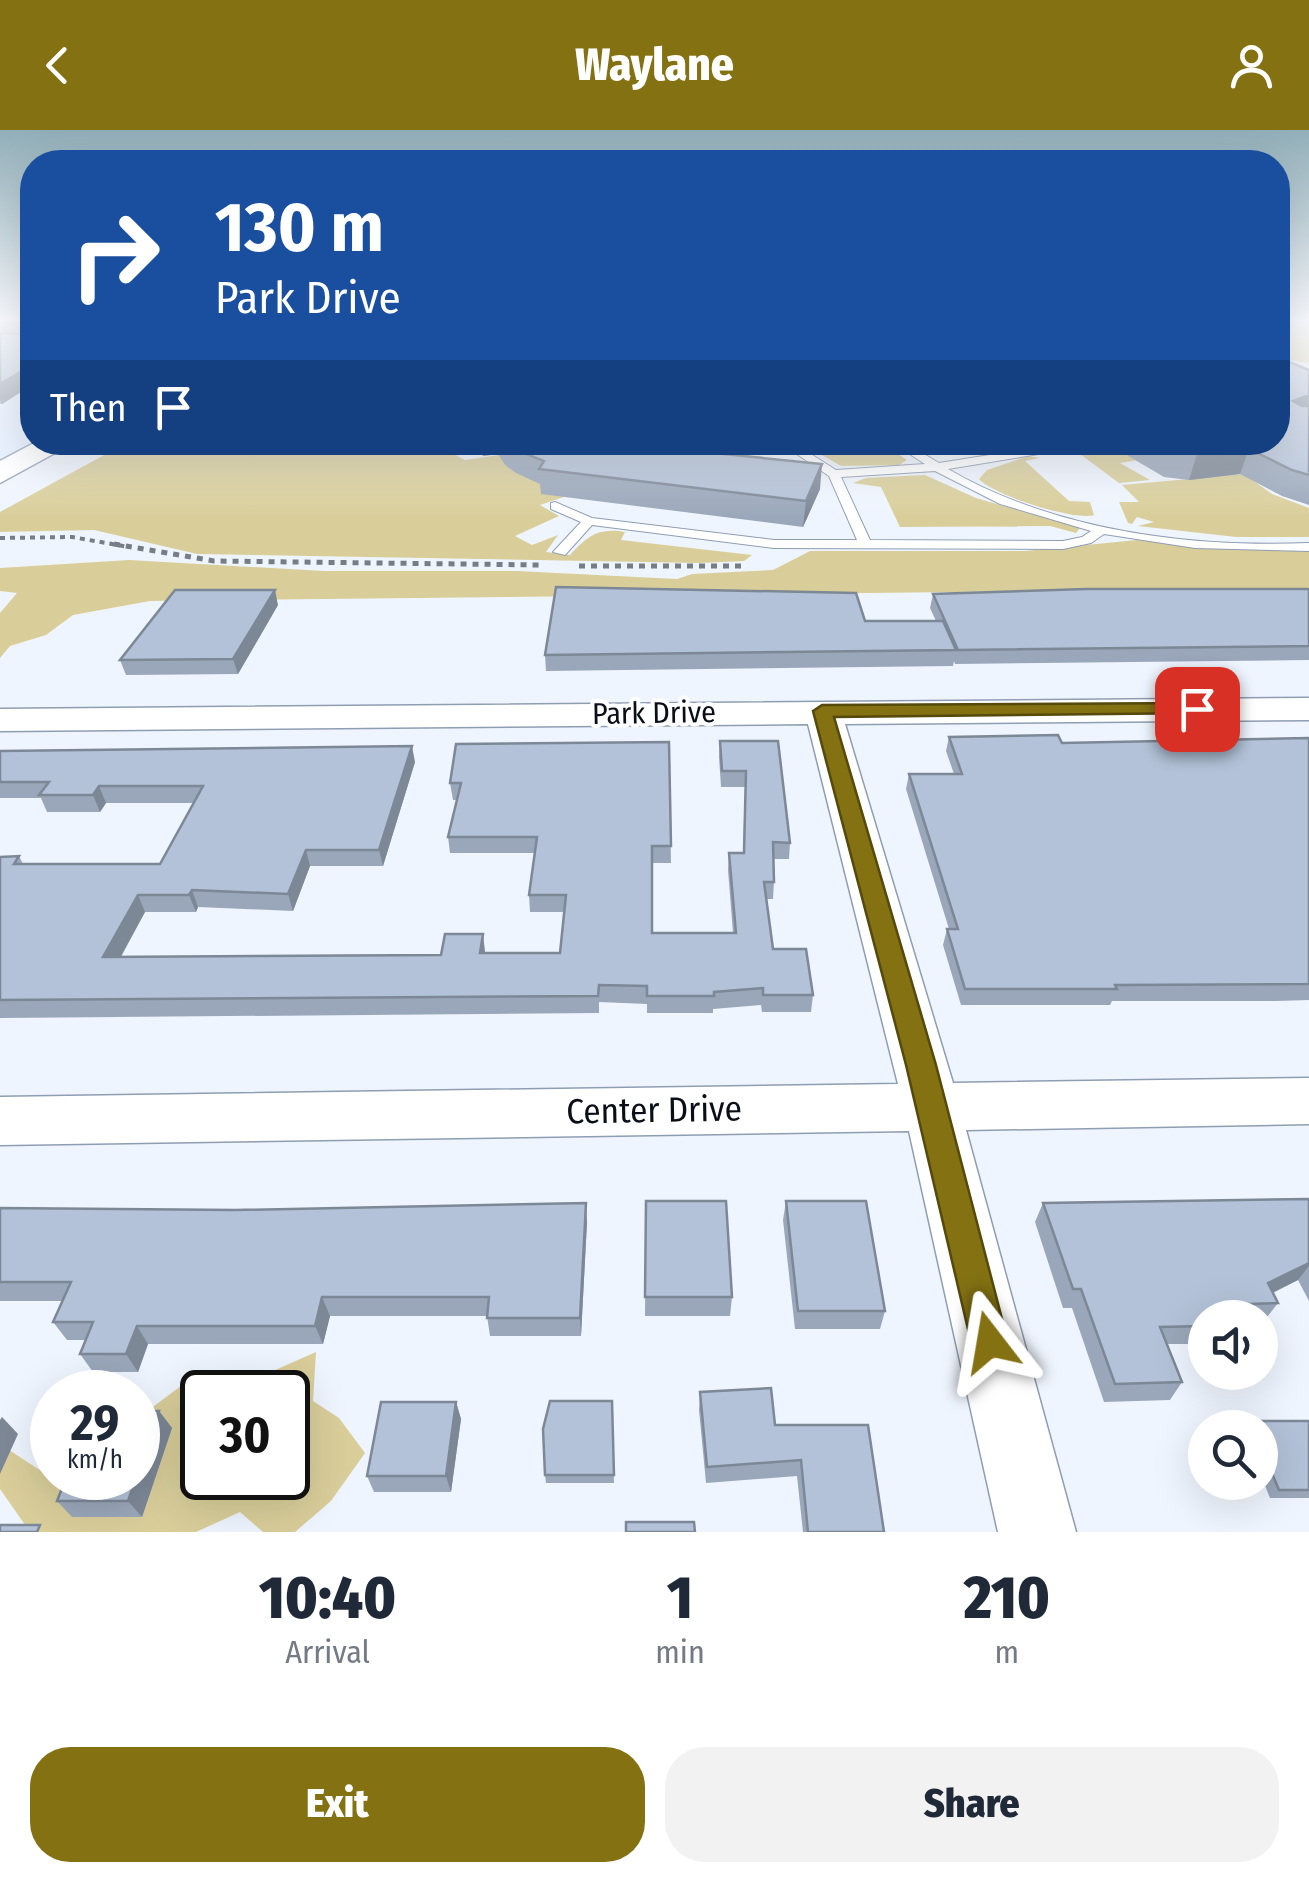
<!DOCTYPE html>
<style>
:root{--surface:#fff;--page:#f2f2f3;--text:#1f2937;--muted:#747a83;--accent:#837112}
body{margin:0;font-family:"Fira Sans Condensed",sans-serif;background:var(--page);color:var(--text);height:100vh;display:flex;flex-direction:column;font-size:38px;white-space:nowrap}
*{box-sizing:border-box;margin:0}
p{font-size:32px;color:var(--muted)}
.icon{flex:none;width:55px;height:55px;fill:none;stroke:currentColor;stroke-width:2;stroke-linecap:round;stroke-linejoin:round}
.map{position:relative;height:1402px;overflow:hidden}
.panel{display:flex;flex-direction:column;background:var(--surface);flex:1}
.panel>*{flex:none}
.guide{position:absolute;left:20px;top:20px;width:1270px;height:305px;border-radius:40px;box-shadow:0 10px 40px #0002;background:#1a4fa0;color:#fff;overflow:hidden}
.tools{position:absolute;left:1188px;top:1170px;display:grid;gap:20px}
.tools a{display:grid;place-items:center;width:90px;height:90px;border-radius:50%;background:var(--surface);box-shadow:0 10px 40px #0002;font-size:50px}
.speed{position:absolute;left:30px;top:1240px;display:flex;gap:20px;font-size:50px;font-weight:700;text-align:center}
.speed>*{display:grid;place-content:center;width:130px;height:130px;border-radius:50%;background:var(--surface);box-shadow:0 10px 40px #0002;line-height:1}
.speed small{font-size:25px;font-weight:400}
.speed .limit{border:5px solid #111;border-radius:15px;background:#fff;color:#111}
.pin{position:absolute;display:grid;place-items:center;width:85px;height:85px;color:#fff;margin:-42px;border-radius:20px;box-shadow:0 5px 15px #0006}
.me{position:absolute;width:110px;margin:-55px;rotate:346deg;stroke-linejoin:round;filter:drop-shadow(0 0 8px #0008)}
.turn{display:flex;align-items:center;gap:35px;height:210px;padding:0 30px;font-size:45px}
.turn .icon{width:130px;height:130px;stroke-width:2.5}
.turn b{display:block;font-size:70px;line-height:85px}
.then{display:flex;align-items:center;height:95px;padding:0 30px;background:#0003;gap:20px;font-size:38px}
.eta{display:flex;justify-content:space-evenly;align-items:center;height:170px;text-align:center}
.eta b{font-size:60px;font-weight:800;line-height:70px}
.action{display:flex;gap:20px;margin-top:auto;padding:20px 30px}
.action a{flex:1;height:115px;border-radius:40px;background:var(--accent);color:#fff;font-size:40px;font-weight:800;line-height:115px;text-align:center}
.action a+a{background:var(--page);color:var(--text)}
header{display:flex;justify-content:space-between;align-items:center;height:130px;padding:0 30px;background:var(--accent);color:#fff;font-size:45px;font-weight:800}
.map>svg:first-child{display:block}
</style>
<header><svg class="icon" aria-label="back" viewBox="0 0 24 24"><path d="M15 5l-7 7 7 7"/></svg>Waylane<svg class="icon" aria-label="person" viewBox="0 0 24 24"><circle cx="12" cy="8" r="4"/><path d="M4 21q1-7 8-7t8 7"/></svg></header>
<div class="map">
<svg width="1309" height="1402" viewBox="0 0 1309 1402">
<rect width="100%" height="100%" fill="#eff5fe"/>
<path fill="#e1edff" d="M 0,208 L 32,208 L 32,312 L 49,313 L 0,337 Z"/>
<path fill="#d9ce9a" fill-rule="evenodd" d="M 1278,192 L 1309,192 L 1309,233 L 1278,228 Z
M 126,313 L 433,313 L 465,330 L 499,325 L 505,335 L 567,366 L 540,375 L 559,386 L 515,406 L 532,415 L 558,405 L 546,422 L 570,425 C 587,406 599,397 625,402 L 621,410 L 752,425 L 744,431 L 699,433 L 197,424 L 94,400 L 0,402 L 0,382 Z
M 801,313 L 881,313 L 907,330 L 899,335 L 841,336 Z
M 1103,319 L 1134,323 L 1144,329 L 1120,333 L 1150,350 L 1119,353 L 1076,321 Z
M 1028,326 L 1040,328 L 1025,331 L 1069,371 L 1090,372 L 1094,385 C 1074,391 993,365 979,349 L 987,340 Z
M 1244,344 L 1272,364 L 1309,378 L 1309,407 L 1236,407 L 1138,396 L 1154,392 L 1137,387 L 1132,394 L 1128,393 L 1119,372 L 1139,372 L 1122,355 Z
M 925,345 L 976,368 L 1080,398 L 1076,403 L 1050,396 L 900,397 L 881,357 L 853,353 L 866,348 Z
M 1137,410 L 1309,422 L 1309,458 L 150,471 L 73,485 L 46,505 L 10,516 L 0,528 L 0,483 L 17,463 L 0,461 L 0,438 L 129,430 L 325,441 L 517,441 L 677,449 L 692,444 L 773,440 L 810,421 L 1025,421 Z
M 316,1222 L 313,1271 L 339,1288 L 365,1323 L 331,1371 L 295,1402 L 263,1402 L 240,1382 L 196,1402 L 30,1402 L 0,1359 L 0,1320 L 9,1320 L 52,1348 L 138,1348 L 138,1288 L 197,1244 L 248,1252 ZM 202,1262 L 288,1262 L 288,1348 L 202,1348 Z"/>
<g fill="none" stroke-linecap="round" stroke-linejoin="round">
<defs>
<path id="service" d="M 779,312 L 792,312 L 836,340 L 925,334 L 891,312 L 904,312 L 939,333 L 1071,312 L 1151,312 L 1121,321 L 1099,314 L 948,339 C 1053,400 1188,418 1309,413 L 1309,421 L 1195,418 L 1104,404 L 1091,413 L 1063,419 L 774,418 L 592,395 L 565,425 L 553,422 L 581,392 L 551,379 L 551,373 L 555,372 L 592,388 L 774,410 L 857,410 L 829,346 ZM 935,341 L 1000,374 L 1091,401 L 1082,407 L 1063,411 L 870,410 L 841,347 Z"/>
<path id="minor" d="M 1309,568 L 1309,590 L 845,594 L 953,953 L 1309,948 L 1309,994 L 966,1000 L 1076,1402 L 998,1402 L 909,1001 L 0,1015 L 0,967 L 898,954 L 808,594 L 0,601 L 0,579 Z"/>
<path id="secondary" d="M 36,312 L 75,312 L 0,353 L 0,331 Z"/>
</defs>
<use href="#service" stroke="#8f9db3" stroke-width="2"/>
<use href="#minor" stroke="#8f9db3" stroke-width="3"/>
<use href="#secondary" stroke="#8f9db3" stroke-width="3"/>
<path stroke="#777d85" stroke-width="4" stroke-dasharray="5 5" stroke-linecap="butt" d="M 0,408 L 72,407 L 129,417"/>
<path stroke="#777d85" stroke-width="5" stroke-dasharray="6 6" stroke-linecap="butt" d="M 114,414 L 214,431 L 542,435
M 579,436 L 747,436"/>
<use href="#service" fill="#fff" fill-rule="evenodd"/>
<use href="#minor" fill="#fff" fill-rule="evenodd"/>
<use href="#secondary" fill="#fff" fill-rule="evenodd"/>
</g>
<path fill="#9aa7ba" d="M 0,192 L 32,192 L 32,255 L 2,274 L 0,274 Z
M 1309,240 L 1309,375 L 1282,366 L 1240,344 L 1189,350 L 1164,347 L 1125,324 L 1128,312 L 1278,312 Z
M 473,312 L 644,312 L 720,317 L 720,324 L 820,359 L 803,397 L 541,364 L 540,354 L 516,343 L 505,335 L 498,324 L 483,326 Z
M 1309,459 L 1309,530 L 955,534 L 954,531 L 953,536 L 546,541 L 545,525 L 865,491 L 936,491 L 930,478 L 933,464 Z
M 278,475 L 238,544 L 126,545 L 120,530 Z
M 949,607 L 1062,613 L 1309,608 L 1309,870 L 1276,871 L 1112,871 L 1110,875 L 961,875 L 943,815 L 947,799 L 949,799 L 906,659 L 909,644 L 954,644 L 946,621 Z
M 720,611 L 778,611 L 790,713 L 789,729 L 773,729 L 774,752 L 773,769 L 767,769 L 773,819 L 813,865 L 811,882 L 762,882 L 761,875 L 713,879 L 713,883 L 647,883 L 647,874 L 599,872 L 599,883 L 0,888 L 0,727 L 19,726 L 23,734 L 160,734 L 194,673 L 106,673 L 100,682 L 47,682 L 41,668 L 0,668 L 0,621 L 415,632 L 383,736 L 310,736 L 293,781 L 198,777 L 196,782 L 145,782 L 121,827 L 441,825 L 485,823 L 560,823 L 564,782 L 530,782 L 529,765 L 534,723 L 450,723 L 448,707 L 457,670 L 453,670 L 450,653 L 669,612 L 671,733 L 652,733 L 652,803 L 733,803 L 728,740 L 729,723 L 743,723 L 745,657 L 721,657 L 719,627 Z
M 1309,1069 L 1309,1171 L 1298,1150 L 1273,1163 L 1278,1173 L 1264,1191 L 1260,1191 L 1260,1188 L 1205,1188 L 1205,1214 L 1167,1214 L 1182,1252 L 1170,1270 L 1104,1272 L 1072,1178 L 1063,1178 L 1035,1092 L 1043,1073 Z
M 646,1071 L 732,1167 L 730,1186 L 645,1186 Z
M 786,1071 L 885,1181 L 880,1199 L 795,1199 L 783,1090 Z
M 0,1078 L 587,1092 L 581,1206 L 490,1206 L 487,1186 L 330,1186 L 323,1214 L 148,1214 L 138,1242 L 93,1242 L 80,1224 L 85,1210 L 67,1210 L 53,1192 L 62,1171 L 0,1171 Z
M 700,1262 L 775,1295 L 884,1402 L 803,1402 L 797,1346 L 706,1353 L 699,1280 Z
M 612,1271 L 614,1353 L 546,1353 L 545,1345 Z
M 456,1272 L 461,1289 L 451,1362 L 374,1362 L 367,1346 Z
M 159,1281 L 172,1298 L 142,1387 L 72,1387 L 57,1371 Z
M 1250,1291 L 1309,1291 L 1309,1368 L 1270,1368 L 1260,1343 L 1260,1298 L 1244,1298 Z"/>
<path fill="#7d8897" d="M 32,235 L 32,255 L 2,274 L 0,269 L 0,254 Z
M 1309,265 L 1309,284 L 1293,271 Z
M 481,312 L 497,312 L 498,324 L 483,326 Z
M 720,317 L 719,341 L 704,322 Z
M 1249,319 L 1240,344 L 1189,350 L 1197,324 Z
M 822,334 L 820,359 L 803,397 L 806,371 Z
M 275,460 L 278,475 L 238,544 L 233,529 Z
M 412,616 L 415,632 L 383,736 L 379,720 Z
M 99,656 L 106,673 L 100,682 L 93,665 Z
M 306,720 L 310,736 L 293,781 L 288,764 Z
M 192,760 L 198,777 L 196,782 L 189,765 Z
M 138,765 L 145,782 L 111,844 L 103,827 Z
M 483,804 L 485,821 L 482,840 L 480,823 Z
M 586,1073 L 587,1092 L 581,1206 L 580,1188 Z
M 1309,1133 L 1309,1136 L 1298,1150 L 1255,1171 L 1268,1153 Z
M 322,1167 L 330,1186 L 323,1214 L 315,1196 Z
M 137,1196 L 148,1214 L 138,1242 L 126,1224 Z
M 456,1272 L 461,1289 L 451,1362 L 446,1346 Z
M 159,1281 L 172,1298 L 142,1387 L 128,1371 Z
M 2,1287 L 18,1304 L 0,1344 L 0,1290 Z"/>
<path fill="#b3c2d8" stroke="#7d8897" stroke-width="2.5" d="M 0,192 L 32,192 L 32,235 L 0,254 L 0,203 L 27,205 L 30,194 Z
M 1278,231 L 1287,231 L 1309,240 L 1309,265 L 1293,271 L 1302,276 L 1309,276 L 1309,345 L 1292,340 L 1249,319 L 1197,324 L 1172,321 L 1156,312 L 1278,312 Z
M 505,312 L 644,312 L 720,317 L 704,322 L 822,334 L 806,371 L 539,339 L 544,331 L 514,319 Z
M 556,457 L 856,463 L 865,491 L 943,491 L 956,520 L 545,525 Z
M 1086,459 L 1309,459 L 1309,516 L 958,520 L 933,464 Z
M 175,460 L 275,460 L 233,529 L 120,530 Z
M 1058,605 L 1062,613 L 1309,608 L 1309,854 L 1115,855 L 1117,859 L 965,859 L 947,799 L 958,799 L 909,644 L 962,644 L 949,607 Z
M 720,611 L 778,611 L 790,713 L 773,712 L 774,752 L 764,752 L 773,819 L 806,819 L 813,865 L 763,865 L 763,858 L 714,862 L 714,866 L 647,866 L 647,856 L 599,855 L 598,866 L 0,870 L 0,727 L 19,726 L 14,734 L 160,734 L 203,656 L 99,656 L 93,665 L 39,665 L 49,652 L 0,652 L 0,621 L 412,616 L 379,720 L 306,720 L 288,764 L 192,760 L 189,765 L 138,765 L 103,827 L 441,825 L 445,804 L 483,804 L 480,823 L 560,823 L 566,765 L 529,765 L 537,707 L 448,707 L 461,653 L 450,653 L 456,614 L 669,612 L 671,716 L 652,716 L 652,803 L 736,803 L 729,723 L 744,723 L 746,641 L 722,641 Z
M 1309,1069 L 1309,1133 L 1268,1153 L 1278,1173 L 1219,1175 L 1225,1188 L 1205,1188 L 1205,1196 L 1160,1197 L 1182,1252 L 1115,1254 L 1081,1159 L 1073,1159 L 1043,1073 Z
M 646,1071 L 726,1071 L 732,1167 L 645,1167 Z
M 786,1071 L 866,1071 L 885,1181 L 798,1181 Z
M 586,1073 L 580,1188 L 487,1188 L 489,1167 L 322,1167 L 315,1196 L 137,1196 L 126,1224 L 80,1224 L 93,1192 L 53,1192 L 71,1152 L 0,1152 L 0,1078 L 236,1080 Z
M 771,1258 L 775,1295 L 868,1295 L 884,1402 L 808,1402 L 801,1330 L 707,1337 L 700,1262 Z
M 550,1271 L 612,1271 L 614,1345 L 545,1345 L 543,1299 Z
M 381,1272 L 456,1272 L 446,1346 L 367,1346 Z
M 138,1281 L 159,1281 L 138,1344 Z
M 1250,1291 L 1309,1291 L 1309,1360 L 1279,1360 L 1260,1315 L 1260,1298 L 1253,1298 Z
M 66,1348 L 136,1348 L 128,1371 L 57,1371 Z
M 626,1392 L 694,1392 L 695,1402 L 626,1402 Z
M 0,1395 L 40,1395 L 37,1402 L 0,1402 Z"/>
<linearGradient id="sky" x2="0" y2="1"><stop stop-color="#91aeb8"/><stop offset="0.49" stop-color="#f8faff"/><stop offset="1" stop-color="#f8faff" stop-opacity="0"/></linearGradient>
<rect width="1309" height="388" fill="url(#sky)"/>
<path fill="#837112" stroke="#55490c" stroke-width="2.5" d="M 1197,573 L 1206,579 L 1204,583 L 834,587 L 936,935 L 1008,1212 L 1002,1224 L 990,1230 L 977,1224 L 971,1212 L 906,935 L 813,581 L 822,575 Z"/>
<g text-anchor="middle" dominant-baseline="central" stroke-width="8" stroke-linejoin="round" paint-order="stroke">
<g font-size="30" fill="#0a0f17" stroke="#fff">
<text transform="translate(654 583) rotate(-1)">Park Drive</text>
</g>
<g font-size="35" fill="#0a0f17" stroke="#fff">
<text transform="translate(654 980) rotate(-1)">Center Drive</text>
</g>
</g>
</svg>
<div class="tools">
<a><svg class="icon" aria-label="sound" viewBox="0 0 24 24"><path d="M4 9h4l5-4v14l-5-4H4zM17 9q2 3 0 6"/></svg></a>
<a><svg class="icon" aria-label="search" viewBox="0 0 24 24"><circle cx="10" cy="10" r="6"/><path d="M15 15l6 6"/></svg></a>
</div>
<div class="speed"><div>29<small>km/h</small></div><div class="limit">30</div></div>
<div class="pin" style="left:1197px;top:579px;background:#d93025"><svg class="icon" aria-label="arrive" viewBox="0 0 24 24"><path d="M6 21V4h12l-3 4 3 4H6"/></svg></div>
<svg class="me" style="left:990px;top:1212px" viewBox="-20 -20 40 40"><path d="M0-17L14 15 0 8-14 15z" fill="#837112" stroke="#fff" stroke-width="4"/></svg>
<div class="guide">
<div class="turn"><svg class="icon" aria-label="right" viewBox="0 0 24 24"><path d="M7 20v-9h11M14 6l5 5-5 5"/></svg><div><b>130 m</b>Park Drive</div></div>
<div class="then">Then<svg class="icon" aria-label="arrive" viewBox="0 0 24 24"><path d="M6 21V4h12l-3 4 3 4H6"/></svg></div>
</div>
</div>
<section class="panel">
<div class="eta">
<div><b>10:40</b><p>Arrival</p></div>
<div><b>1</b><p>min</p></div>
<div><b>210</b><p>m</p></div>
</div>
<div class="action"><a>Exit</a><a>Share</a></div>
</section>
